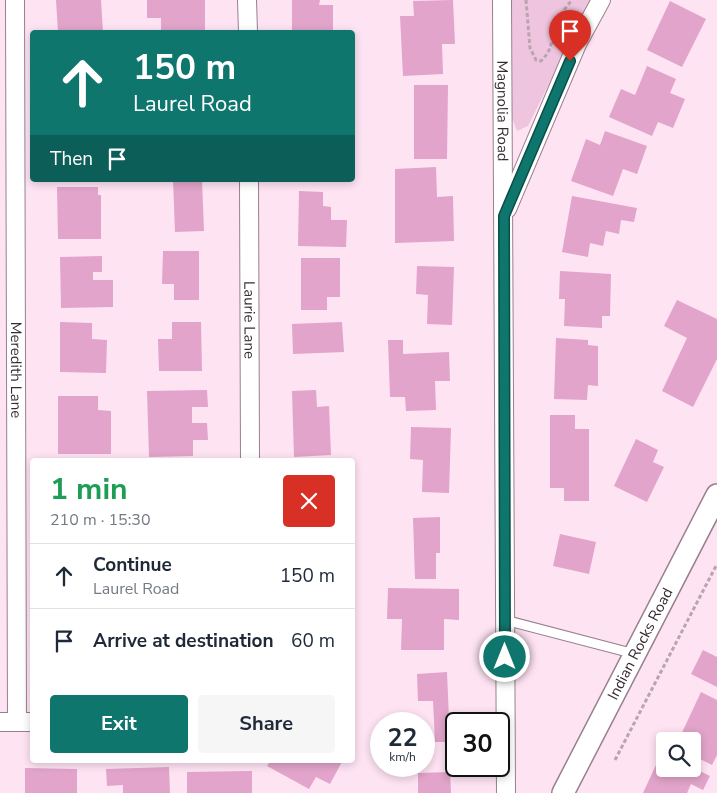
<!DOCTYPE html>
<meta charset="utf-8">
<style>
:root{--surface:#fff;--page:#f6f6f7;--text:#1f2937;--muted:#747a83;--line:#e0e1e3;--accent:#0f766e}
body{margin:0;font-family:"Nunito Sans",sans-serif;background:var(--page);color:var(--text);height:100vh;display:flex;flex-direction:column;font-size:19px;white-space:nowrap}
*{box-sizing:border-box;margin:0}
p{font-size:16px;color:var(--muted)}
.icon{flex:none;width:28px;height:28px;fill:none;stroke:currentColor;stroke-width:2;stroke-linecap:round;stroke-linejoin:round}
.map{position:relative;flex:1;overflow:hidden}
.side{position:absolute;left:30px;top:458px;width:325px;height:305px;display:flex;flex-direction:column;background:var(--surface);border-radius:5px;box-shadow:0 2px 8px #0003}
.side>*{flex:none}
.guide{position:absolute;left:30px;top:30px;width:325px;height:152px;border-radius:5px;box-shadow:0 2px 8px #0003;background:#0f766e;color:#fff;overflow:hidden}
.tools{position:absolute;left:656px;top:732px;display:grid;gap:10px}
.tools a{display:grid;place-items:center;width:45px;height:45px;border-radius:5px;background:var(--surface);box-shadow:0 2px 8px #0003;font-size:25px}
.speed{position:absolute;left:370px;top:712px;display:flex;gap:10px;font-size:25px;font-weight:700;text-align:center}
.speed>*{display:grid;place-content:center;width:65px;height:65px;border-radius:50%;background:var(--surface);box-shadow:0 2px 8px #0003;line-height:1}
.speed small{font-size:12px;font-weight:400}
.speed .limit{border:2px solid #111;border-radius:8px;background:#fff;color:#111}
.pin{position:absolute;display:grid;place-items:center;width:42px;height:42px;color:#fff;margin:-51px -21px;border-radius:50% 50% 50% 0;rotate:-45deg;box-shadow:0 0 5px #0007}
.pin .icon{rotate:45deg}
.me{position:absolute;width:55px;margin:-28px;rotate:0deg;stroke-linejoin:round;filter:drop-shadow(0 0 4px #0008)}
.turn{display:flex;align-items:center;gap:18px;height:105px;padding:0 20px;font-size:22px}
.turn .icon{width:65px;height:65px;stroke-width:2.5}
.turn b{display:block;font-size:35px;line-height:42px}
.then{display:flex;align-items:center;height:48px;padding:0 20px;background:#0003;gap:10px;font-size:19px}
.round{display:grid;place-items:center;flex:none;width:52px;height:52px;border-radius:5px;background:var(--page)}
.summary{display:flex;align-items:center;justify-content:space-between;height:85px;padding:0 20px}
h1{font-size:30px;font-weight:700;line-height:38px;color:#1e9e55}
.primary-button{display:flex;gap:10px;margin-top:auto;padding:10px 20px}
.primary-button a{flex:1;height:58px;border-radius:5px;background:var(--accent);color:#fff;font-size:20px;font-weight:700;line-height:58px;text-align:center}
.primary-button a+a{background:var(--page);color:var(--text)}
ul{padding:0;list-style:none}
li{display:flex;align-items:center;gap:15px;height:65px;padding:0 20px;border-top:1px solid var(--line)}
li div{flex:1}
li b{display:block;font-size:19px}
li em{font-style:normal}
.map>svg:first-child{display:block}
</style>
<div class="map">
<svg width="717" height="793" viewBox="0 0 717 793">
<rect width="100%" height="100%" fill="#fee3f3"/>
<path fill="#efc4de" d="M 512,0 L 591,0 L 528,126 L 517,131 L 512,118 Z"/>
<path fill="#e2a4ca" d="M 56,0 L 101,0 L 103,32 L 58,32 Z
M 147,0 L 205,0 L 205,32 L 161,32 L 161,18 L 147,18 Z
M 292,0 L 320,0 L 319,5 L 333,5 L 333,31 L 292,32 Z
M 453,0 L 455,44 L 442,44 L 443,74 L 403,76 L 400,16 L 414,16 L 413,1 Z
M 670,1 L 706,19 L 682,67 L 647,50 Z
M 647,66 L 676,79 L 670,93 L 685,99 L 673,128 L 658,122 L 652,136 L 609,117 L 621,89 L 635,95 Z
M 414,85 L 448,85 L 447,159 L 414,159 Z
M 605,131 L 647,146 L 637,174 L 623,169 L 613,196 L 571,181 L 586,139 L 600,145 Z
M 436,167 L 437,197 L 453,196 L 454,241 L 395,243 L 395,169 Z
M 173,180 L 202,180 L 204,231 L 175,232 Z
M 57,187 L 98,187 L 98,195 L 101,195 L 101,239 L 58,239 Z
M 299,191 L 323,192 L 323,206 L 331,207 L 331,220 L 347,220 L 346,247 L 298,246 Z
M 572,196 L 637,208 L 634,222 L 621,220 L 619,234 L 606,231 L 603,246 L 590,243 L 588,257 L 562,252 Z
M 163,251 L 199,251 L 199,300 L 174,300 L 174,284 L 162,284 Z
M 102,256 L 102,272 L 93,272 L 93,280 L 113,280 L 113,307 L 61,308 L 60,257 Z
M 301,258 L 340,258 L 340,297 L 327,297 L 327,310 L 301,310 Z
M 417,266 L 454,267 L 452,325 L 427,324 L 428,295 L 416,294 Z
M 560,271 L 611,274 L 610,316 L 602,316 L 602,328 L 564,326 L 565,299 L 559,299 Z
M 677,300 L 717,319 L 717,359 L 693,407 L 662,391 L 687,338 L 664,326 Z
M 60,322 L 92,323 L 92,339 L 107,340 L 106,373 L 60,372 Z
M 172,322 L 201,322 L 202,371 L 159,371 L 158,339 L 172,339 Z
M 342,322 L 344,352 L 293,354 L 292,324 Z
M 556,338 L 588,340 L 588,345 L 598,346 L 598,386 L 588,385 L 587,400 L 554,399 Z
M 388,340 L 403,340 L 403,354 L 449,352 L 450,381 L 435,381 L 436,410 L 406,411 L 405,397 L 390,397 Z
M 207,390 L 208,407 L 192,407 L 192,423 L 207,423 L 208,440 L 193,440 L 193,456 L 149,457 L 147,391 Z
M 316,390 L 317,407 L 329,406 L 331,455 L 294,457 L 292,391 Z
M 58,396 L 98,396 L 98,410 L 111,411 L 111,454 L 58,454 Z
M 550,415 L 575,415 L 575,429 L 589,429 L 589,501 L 564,501 L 564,488 L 550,488 Z
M 411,427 L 451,428 L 449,493 L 422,492 L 423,460 L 410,459 Z
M 636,439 L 658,450 L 653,462 L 664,467 L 647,502 L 614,486 Z
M 440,517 L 440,553 L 436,553 L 436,579 L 415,579 L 413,518 Z
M 560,534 L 596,542 L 589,574 L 553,566 Z
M 388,588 L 459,589 L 459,620 L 444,619 L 444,650 L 401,650 L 402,619 L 387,619 Z
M 703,650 L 717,657 L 717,687 L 691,674 Z
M 447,672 L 450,742 L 435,742 L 433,701 L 418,701 L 417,674 Z
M 701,692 L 717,700 L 717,755 L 712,765 L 692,755 L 692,741 L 678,741 Z
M 662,752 L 665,754 L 665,769 L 692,769 L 692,767 L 710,776 L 703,790 L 691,784 L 687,793 L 643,793 Z
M 271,760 L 343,760 L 330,784 L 316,777 L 309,789 L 267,766 Z
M 169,767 L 170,793 L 123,793 L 123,785 L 107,786 L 106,769 Z
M 25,768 L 77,769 L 77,793 L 25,793 Z
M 252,771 L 252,793 L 187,793 L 187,772 Z
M 450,772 L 451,793 L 418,793 L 418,773 Z"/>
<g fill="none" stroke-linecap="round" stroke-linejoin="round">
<defs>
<path id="service" d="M 505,620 L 635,654"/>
<g id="minor">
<path id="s1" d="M 15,0 L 17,722"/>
<path d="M 247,0 L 248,32"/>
<path id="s2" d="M 502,0 L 506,793"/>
<path id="s3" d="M 249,180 L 250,460"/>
<path d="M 507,209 L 577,44 L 601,0"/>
<path d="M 0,722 L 32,722"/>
</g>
<g id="tertiary">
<path id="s4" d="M 563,793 L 717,495"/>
</g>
</defs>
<use href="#service" stroke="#98808e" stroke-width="11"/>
<use href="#minor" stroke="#98808e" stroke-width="20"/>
<use href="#tertiary" stroke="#98808e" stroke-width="24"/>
<path stroke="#b9a4b0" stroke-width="3" stroke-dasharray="4 2.5" stroke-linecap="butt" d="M 526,0 L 530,48 L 536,60 L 541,61 L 548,53 L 563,11 L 572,0
M 615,760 L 717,564"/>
<use href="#service" stroke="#fff" stroke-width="9"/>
<use href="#minor" stroke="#fff" stroke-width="18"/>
<use href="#tertiary" stroke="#fff" stroke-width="21"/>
</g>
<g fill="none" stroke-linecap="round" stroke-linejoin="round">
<defs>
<path id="route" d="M 505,657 L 504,216 L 570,61"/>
</defs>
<use href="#route" stroke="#0a4d48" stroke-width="12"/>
<use href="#route" stroke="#0f766e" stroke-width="9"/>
</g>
<g text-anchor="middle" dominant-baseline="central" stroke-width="4.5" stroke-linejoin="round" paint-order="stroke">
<g font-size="15" fill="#352b31" stroke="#fee3f3">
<text stroke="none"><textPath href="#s2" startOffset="111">Magnolia Road</textPath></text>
<text stroke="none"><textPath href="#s3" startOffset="140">Laurie Lane</textPath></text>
<text stroke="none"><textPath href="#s1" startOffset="370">Meredith Lane</textPath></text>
<text stroke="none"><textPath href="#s4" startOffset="168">Indian Rocks Road</textPath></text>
</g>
</g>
</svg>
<div class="tools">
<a><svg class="icon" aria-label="search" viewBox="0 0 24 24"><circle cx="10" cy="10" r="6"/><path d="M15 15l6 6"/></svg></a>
</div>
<div class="speed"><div>22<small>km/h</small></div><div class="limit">30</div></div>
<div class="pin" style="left:570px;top:61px;background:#d93025"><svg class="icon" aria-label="arrive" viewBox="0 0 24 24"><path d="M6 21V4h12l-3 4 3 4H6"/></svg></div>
<svg class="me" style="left:505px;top:657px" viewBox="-20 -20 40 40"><circle r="17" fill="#0f766e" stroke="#fff" stroke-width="3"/><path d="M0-11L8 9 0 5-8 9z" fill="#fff"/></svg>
<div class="guide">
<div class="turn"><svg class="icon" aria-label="ahead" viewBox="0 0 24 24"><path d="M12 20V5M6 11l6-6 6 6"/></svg><div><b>150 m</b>Laurel Road</div></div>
<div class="then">Then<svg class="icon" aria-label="arrive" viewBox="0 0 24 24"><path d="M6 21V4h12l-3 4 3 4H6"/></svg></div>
</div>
<section class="side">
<div class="summary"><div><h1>1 min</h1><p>210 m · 15:30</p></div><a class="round" style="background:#d93025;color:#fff"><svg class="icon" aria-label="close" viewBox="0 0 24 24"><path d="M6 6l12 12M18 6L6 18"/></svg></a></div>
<ul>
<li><svg class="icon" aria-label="ahead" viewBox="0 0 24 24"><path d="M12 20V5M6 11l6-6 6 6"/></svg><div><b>Continue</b><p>Laurel Road</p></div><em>150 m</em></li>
<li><svg class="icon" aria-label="arrive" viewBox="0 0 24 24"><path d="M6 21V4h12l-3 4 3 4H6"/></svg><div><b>Arrive at destination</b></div><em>60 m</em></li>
</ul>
<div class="primary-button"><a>Exit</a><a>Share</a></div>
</section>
</div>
